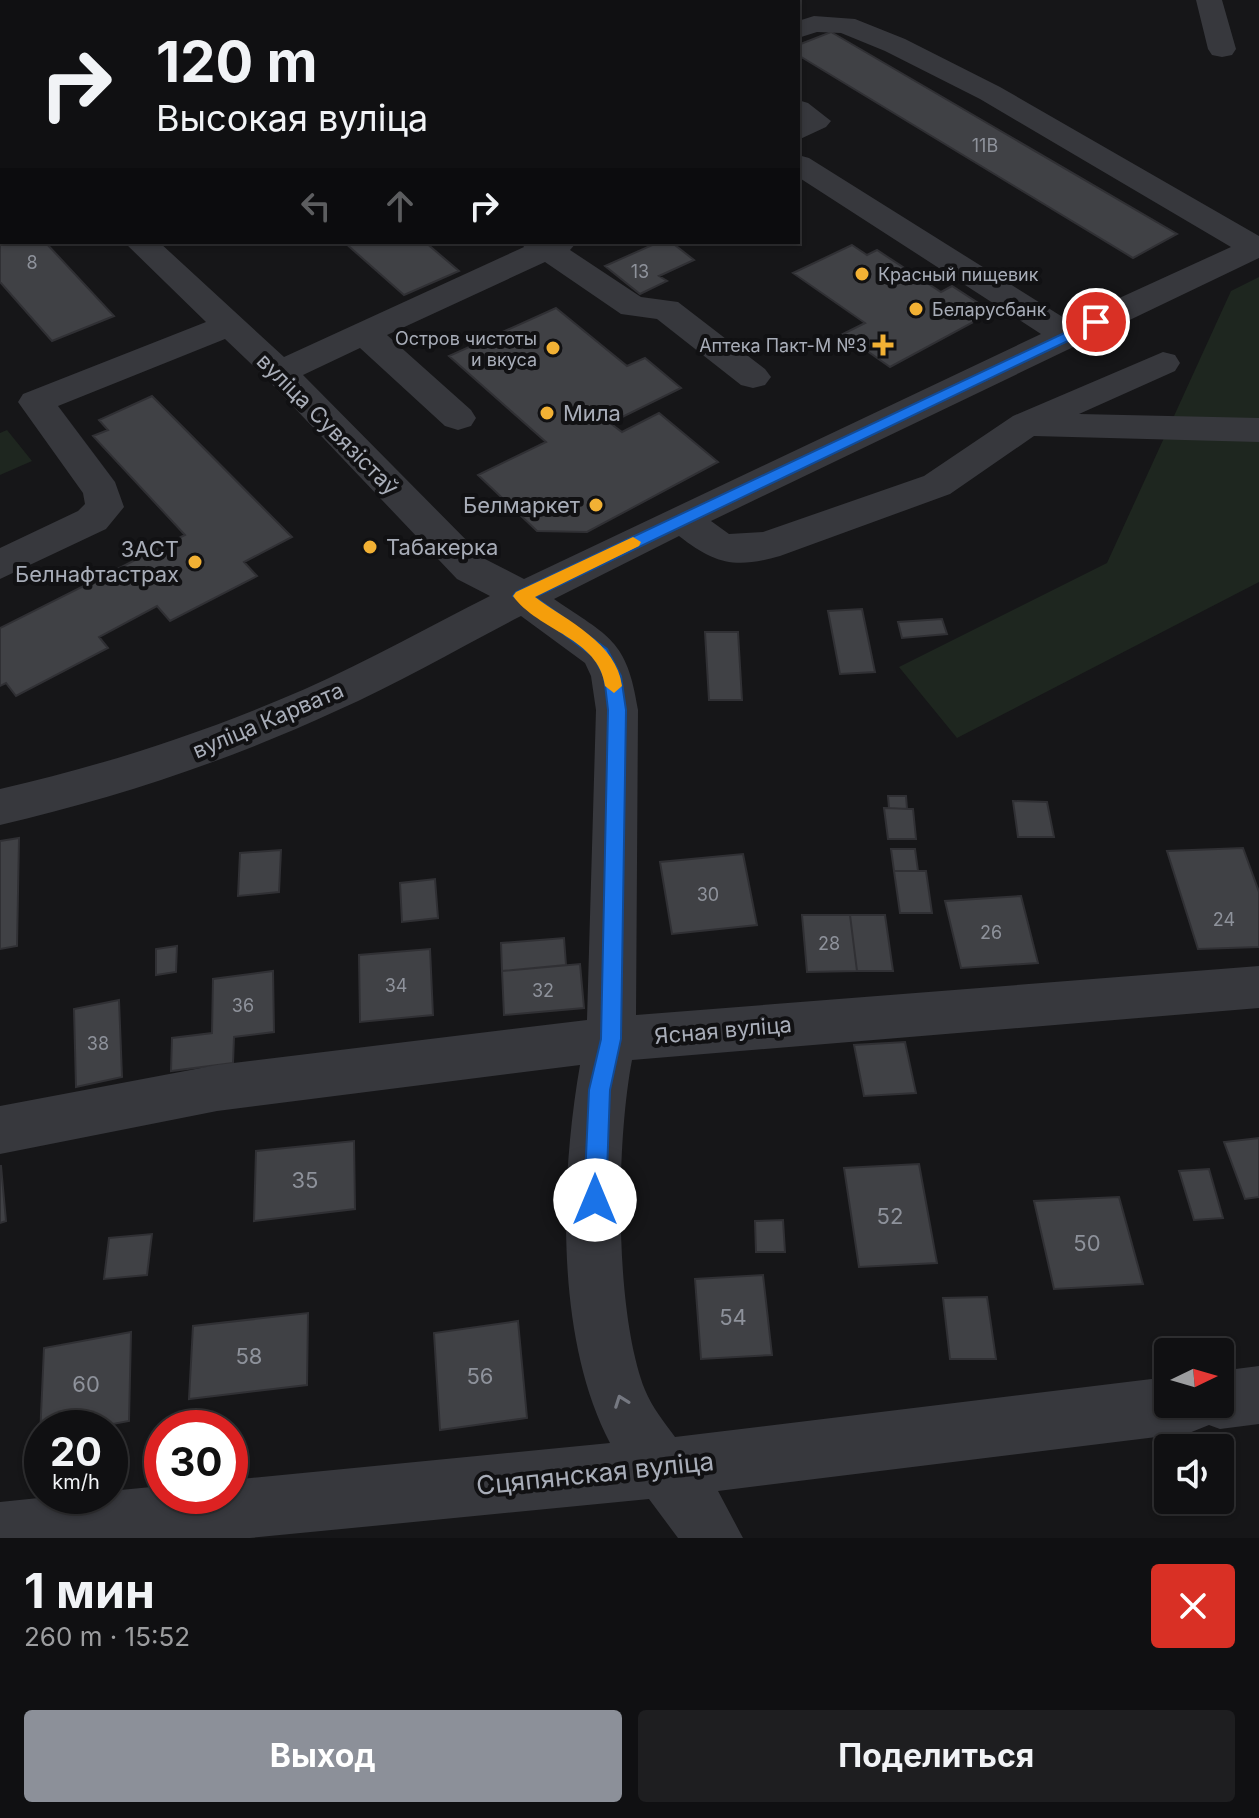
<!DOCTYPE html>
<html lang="ru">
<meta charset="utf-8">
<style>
:root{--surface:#101012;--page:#1e1e20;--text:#f1f3f6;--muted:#9c9d9f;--line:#303032;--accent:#8c9099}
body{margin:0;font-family:Inter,sans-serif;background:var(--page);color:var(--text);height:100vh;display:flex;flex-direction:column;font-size:30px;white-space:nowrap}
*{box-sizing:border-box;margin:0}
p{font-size:26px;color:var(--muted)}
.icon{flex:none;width:44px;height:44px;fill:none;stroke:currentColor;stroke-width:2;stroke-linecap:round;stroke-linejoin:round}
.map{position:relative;height:1538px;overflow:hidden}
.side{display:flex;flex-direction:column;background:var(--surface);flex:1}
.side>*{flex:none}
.guide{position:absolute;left:0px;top:0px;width:800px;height:244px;box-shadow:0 2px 6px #0004,0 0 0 2px var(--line);background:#101012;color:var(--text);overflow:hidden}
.needle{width:52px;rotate:85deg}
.tools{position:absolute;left:1154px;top:1338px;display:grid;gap:16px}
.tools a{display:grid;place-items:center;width:80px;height:80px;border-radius:8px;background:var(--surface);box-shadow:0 2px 6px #0004,0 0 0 2px var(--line);font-size:40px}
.speed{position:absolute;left:24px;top:1410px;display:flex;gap:16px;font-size:40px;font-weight:700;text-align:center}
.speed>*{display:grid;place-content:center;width:104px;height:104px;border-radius:50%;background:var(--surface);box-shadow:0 2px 6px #0004,0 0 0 2px var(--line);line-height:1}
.speed small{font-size:20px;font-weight:400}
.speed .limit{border:12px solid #d22;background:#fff;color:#111}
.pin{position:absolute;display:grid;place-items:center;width:68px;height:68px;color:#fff;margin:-34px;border:4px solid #fff;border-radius:50%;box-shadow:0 2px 8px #0007}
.me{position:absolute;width:88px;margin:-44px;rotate:0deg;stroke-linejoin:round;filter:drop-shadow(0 0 6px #0008)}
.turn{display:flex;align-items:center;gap:28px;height:168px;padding:0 24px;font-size:36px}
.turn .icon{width:104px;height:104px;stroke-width:2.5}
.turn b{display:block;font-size:56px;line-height:68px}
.lanes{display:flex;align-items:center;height:76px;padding:0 24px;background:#0003;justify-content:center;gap:40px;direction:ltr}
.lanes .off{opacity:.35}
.round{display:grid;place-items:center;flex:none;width:84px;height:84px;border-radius:8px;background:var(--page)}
.headline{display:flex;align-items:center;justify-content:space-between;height:136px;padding:0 24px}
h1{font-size:48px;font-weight:700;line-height:60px}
.cta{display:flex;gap:16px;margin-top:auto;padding:16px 24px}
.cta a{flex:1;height:92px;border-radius:8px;background:var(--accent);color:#fff;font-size:32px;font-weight:700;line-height:92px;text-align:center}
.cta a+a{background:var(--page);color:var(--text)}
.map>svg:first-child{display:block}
</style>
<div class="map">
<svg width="1259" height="1538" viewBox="0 0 1259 1538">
<rect width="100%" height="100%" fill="#161618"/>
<path fill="#1e261f" d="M 1259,277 L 1259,582 L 957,738 L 899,667 L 1107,563 L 1231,291 Z
M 7,430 L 32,461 L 0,475 L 0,433 Z"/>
<path fill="#404145" stroke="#303034" stroke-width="2" d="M 58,0 L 195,0 L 189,2 Z
M 831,32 L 1177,234 L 1133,258 L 798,55 L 798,45 Z
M 0,193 L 2,242 L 45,242 L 114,316 L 52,341 L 0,282 Z
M 344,242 L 425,242 L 459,271 L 404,295 Z
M 659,242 L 671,242 L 694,260 L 659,276 L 667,281 L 640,294 L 605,266 Z
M 852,245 L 867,255 L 877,250 L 941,292 L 952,286 L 992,312 L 890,367 L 843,334 L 865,323 L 793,273 Z
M 556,308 L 627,366 L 645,358 L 681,388 L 610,423 L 622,432 L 659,413 L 718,462 L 587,532 L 537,531 L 478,475 L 546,442 L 449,356 Z
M 152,396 L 292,537 L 244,562 L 257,576 L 170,621 L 157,606 L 99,637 L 108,648 L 16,696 L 6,683 L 0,686 L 0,628 L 185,535 L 93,436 L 108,430 L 99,420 Z
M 862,609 L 875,672 L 840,674 L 828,611 Z
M 942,619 L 947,634 L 902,638 L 898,622 Z
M 705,632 L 738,632 L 742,700 L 709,700 Z
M 888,796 L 906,796 L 907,809 L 889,808 Z
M 1013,801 L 1047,802 L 1054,837 L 1018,837 Z
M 884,808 L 913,809 L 916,839 L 888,839 Z
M 19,838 L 17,946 L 0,949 L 0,841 Z
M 1243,848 L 1259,892 L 1259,947 L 1198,949 L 1167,851 Z
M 891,849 L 915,849 L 918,871 L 894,871 Z
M 281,850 L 279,892 L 238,896 L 240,853 Z
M 743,854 L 757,925 L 672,934 L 660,862 Z
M 894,871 L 926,871 L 932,913 L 900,913 Z
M 435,879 L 438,918 L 402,922 L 400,883 Z
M 1021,896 L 1038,963 L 961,968 L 945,901 Z
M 802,915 L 850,915 L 857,971 L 807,972 Z
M 850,915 L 885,915 L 893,971 L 857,971 Z
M 564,938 L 566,965 L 502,971 L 501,943 Z
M 177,946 L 176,972 L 156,975 L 156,949 Z
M 430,949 L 433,1015 L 360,1022 L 359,955 Z
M 580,964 L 584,1008 L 504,1015 L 502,971 Z
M 273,971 L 274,1032 L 234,1037 L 233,1063 L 171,1071 L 172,1038 L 212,1033 L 213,979 Z
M 119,1000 L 122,1077 L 76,1087 L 74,1009 Z
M 905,1042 L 916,1093 L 864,1096 L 854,1045 Z
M 1259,1138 L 1259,1197 L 1245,1199 L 1224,1142 Z
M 354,1141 L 355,1209 L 254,1221 L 256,1151 Z
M 919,1164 L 937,1263 L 859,1267 L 844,1168 Z
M 1,1166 L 6,1221 L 0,1223 L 0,1166 Z
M 1209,1169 L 1223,1218 L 1194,1220 L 1179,1171 Z
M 1119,1197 L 1143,1284 L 1054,1289 L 1034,1201 Z
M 783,1220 L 785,1252 L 756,1252 L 755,1221 Z
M 152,1234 L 147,1275 L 104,1279 L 109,1238 Z
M 763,1275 L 772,1355 L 701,1359 L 695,1279 Z
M 987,1297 L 996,1359 L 950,1359 L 943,1298 Z
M 308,1313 L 307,1385 L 189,1399 L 193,1326 Z
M 518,1321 L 527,1418 L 440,1430 L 434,1333 Z
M 131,1332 L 129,1421 L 91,1428 L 42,1428 L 40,1437 L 44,1348 Z"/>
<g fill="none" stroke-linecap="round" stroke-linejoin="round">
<path fill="#37383d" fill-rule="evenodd" d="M 4,0 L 30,0 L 30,2 L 4,2 Z
M 232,0 L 258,0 L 259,2 L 233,2 Z
M 1196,0 L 1222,0 L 1236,49 L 1232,55 L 1222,57 L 1212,55 L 1208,49 Z
M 814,16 L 855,19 L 905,39 L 1000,87 L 1259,236 L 1259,258 L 711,521 L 729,534 L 763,532 L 924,476 L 1013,416 L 1163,352 L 1175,355 L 1180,363 L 1175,371 L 1079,414 L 1259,418 L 1259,442 L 1034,436 L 950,494 L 780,556 C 735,569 715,564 679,536 L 554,599 C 609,637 627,639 638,710 L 636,1015 L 1259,966 L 1259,1008 L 632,1060 C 616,1144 614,1311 645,1390 C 652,1407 664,1422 675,1437 L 1168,1377 L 1168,1404 L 1220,1404 L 1220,1371 L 1259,1366 L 1259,1424 L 1220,1429 L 1209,1425 L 1189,1433 L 718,1491 L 743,1538 L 678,1538 L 649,1499 L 250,1538 L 0,1538 L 0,1502 L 58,1496 L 110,1496 L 110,1491 L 162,1486 L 162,1496 L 230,1496 L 230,1480 L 610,1443 C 555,1338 560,1180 580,1065 L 217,1111 L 0,1154 L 0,1106 L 217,1065 L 587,1020 L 596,710 L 591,676 L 585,663 L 521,616 C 459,648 399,683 336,711 C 228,761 116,798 0,825 L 0,789 C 105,765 206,732 305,689 C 368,661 428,627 490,596 L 457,579 L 268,380 L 225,339 L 58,406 L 115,482 L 124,507 L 106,529 L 0,579 L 0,548 L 78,511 L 85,504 L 83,493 L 18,402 L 23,394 L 206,322 L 124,242 L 159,242 L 284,357 L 524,247 L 521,242 L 577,242 L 570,250 L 641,297 L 678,302 L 765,369 L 771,377 L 765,385 L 753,388 L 741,385 L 657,319 L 621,314 L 545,262 L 387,335 L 471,410 L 476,418 L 471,426 L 458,430 L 445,426 L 360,348 L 303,375 L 485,559 L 524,579 L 1041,334 L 798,177 L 798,155 L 809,158 L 1069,321 L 1231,247 L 980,99 L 885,51 L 841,33 L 817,32 L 798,38 L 798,21 Z
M 0,97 L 2,98 L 2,117 L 0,116 Z
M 798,100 L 808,103 L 831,121 L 826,127 L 798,140 Z"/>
</g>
<defs><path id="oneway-chevron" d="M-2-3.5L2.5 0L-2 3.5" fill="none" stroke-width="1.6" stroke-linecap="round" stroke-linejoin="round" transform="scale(2)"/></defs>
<use stroke="#757881" href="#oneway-chevron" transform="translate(621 1401) rotate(-110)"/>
<path fill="#1a73e8" stroke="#114b97" stroke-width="2" d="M 1096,318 L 1101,319 L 1101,325 L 535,597 L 607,649 L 621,676 L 626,710 L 621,1039 L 610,1090 L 606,1200 L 602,1208 L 595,1211 L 587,1208 L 584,1200 L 589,1090 L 601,1039 L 608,710 L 604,676 L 594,657 L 513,596 L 516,592 Z"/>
<path fill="#f59e0b" d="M 633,537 L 641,542 L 639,546 L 535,597 C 567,621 617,643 622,686 L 614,693 L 605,686 C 599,638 538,631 513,596 L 516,592 Z"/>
<g fill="#f2b134" stroke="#111113" stroke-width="3">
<circle cx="862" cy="274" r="8"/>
<circle cx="916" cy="309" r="8"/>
<path d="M879 333h8v8h8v8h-8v8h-8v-8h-8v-8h8z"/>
<circle cx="553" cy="348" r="8"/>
<circle cx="547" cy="413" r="8"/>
<circle cx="596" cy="505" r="8"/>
<circle cx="370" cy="547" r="8"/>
<circle cx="195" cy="562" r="8"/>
</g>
<g text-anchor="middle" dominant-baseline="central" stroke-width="8" stroke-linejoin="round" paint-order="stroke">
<g font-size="18" fill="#8e929b">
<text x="985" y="145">11В</text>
<text x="32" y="262">8</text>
<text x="640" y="271">13</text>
<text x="708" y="894">30</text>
<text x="1224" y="919">24</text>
<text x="991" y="932">26</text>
<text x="829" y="943">28</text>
<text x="396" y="985">34</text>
<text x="543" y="990">32</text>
<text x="243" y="1005">36</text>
<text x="98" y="1043">38</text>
</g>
<g font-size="18" fill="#a8adb8" stroke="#111113" text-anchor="start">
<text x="878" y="274">Красный пищевик</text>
<text x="932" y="309">Беларусбанк</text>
<text x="537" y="338" text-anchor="end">Остров чистоты<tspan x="537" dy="21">и вкуса</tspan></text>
<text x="867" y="345" text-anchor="end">Аптека Пакт-М №3</text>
</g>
<g font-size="22" fill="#a8adb8" stroke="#111113" text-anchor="start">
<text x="563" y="413">Мила</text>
<text x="580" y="505" text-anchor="end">Белмаркет</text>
<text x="386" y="547">Табакерка</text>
<text x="179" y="549" text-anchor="end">ЗАСТ<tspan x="179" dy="25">Белнафтастрах</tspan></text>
</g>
<g font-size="22" fill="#a8adb8" stroke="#111113">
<text transform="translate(328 424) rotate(45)">вуліца Сувязістаў</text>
<text transform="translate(268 720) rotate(-23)">вуліца Карвата</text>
<text transform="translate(723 1030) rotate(-5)">Ясная вуліца</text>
</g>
<g font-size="22" fill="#8e929b">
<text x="305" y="1180">35</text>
<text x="890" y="1216">52</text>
<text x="1087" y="1243">50</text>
<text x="733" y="1317">54</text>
<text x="249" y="1356">58</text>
<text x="480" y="1376">56</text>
<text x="86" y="1384">60</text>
</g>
<g font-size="26" fill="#a8adb8" stroke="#111113">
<text transform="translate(595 1473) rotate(-6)">Сцяпянская вуліца</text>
</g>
</g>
</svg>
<div class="tools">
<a><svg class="needle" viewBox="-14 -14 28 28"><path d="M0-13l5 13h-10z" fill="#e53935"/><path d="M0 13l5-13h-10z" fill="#9c9d9f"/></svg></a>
<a><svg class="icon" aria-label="sound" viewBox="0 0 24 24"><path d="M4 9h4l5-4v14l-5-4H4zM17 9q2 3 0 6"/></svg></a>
</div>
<div class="speed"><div>20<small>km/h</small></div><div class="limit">30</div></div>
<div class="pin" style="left:1096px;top:322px;background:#d93025"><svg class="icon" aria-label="arrive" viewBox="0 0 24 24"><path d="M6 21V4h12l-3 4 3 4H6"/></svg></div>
<svg class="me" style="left:595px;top:1200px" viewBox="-20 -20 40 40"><circle r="19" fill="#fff"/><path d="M0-13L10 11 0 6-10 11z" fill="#1a73e8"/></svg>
<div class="guide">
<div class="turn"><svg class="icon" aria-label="right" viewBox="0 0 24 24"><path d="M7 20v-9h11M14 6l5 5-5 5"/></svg><div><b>120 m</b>Высокая вуліца</div></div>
<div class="lanes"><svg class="icon off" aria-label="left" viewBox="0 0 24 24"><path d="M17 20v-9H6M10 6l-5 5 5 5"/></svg><svg class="icon off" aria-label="ahead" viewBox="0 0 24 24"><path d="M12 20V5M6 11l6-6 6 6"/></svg><svg class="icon" aria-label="right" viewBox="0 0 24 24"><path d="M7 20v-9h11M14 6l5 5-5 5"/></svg></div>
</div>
</div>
<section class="side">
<div class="headline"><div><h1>1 мин</h1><p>260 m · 15:52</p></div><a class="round" style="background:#d93025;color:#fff"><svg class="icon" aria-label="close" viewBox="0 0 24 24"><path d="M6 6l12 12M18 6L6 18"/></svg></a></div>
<div class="cta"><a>Выход</a><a>Поделиться</a></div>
</section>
